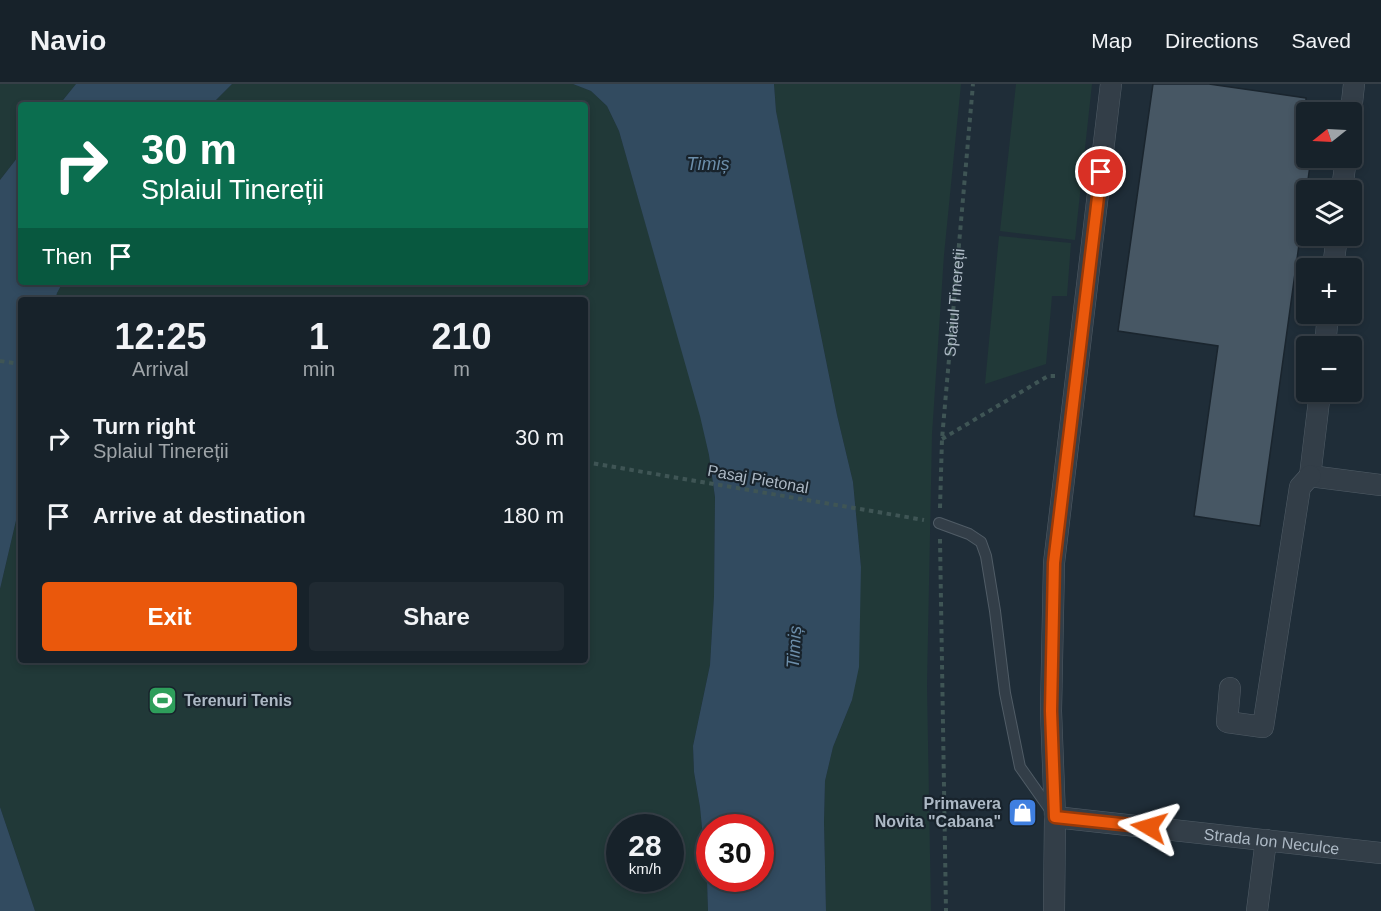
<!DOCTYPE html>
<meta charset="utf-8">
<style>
:root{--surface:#17222a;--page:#202a32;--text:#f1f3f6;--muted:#9ea4a8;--line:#363f47;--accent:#ea580c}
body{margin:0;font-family:Helvetica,sans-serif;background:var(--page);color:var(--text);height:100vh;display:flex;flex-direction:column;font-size:22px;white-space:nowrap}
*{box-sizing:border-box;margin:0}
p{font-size:20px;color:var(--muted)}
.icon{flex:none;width:33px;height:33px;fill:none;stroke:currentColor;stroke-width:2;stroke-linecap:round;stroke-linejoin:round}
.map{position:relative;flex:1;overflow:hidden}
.side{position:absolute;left:18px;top:213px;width:570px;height:366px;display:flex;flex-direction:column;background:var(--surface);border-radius:6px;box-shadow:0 3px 9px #0003,0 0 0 2px var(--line)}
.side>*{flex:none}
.top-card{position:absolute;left:18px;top:18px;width:570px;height:183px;border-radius:6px;box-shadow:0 3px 9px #0003,0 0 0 2px var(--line);background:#0b6e4f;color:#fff;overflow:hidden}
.needle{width:39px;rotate:252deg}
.fabs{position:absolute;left:1296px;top:18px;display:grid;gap:12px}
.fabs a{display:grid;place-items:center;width:66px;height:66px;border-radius:6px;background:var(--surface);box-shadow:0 3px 9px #0003,0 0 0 2px var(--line);font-size:30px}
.speed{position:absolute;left:606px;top:730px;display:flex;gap:12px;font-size:30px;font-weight:700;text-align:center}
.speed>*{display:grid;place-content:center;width:78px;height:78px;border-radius:50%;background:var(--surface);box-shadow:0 3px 9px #0003,0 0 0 2px var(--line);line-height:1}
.speed small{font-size:15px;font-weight:400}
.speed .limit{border:9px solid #d22;background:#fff;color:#111}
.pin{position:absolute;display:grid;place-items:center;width:51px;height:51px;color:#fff;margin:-26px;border:3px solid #fff;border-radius:50%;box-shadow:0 2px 6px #0007}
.me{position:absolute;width:66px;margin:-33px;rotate:277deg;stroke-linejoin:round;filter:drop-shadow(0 0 4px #0008)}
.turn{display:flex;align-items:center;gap:21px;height:126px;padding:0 24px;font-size:27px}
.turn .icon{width:78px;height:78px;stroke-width:2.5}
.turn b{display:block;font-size:42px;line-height:51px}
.then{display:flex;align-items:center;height:57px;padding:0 24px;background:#0003;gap:12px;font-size:22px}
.eta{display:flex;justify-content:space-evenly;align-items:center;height:102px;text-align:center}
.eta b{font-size:36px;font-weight:700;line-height:42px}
.cta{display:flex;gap:12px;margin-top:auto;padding:12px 24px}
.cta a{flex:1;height:69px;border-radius:6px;background:var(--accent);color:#fff;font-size:24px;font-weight:700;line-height:69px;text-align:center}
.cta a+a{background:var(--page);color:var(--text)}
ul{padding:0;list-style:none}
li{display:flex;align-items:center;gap:18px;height:78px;padding:0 24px}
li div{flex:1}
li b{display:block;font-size:22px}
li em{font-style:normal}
header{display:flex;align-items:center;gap:36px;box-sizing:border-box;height:84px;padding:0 30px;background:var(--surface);border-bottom:2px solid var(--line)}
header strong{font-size:28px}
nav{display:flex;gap:33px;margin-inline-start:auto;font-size:21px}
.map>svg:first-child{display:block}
</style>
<header>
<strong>Navio</strong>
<nav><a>Map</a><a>Directions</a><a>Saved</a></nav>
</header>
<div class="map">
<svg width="1381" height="827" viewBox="0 0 1381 827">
<rect width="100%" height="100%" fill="#1f2d38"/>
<path fill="#213938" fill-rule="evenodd" d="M 0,0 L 76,0 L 59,21 L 21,21 L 21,69 L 0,96 Z
M 232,0 L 573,0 L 591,7 L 607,22 L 619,47 L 701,332 L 709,371 L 715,413 L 714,512 L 710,581 L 693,662 L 694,688 L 700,723 L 707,796 L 708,827 L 35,827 L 0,723 L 0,505 L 18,428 L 21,409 L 21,576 L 585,576 L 585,216 L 55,216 L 57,209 L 63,198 L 585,198 L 585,21 L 211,21 ZM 620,744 L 670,744 L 670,795 L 620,795 Z
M 774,0 L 961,0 L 944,171 L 932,350 L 927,601 L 931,827 L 826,827 L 824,738 L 825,697 L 833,663 L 852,616 L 861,483 L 853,398 L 837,331 L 804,167 L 776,27 Z
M 1016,0 L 1092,0 L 1075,156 L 1000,147 Z
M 999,152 L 1071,159 L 1067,212 L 1052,212 L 1046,280 L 985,300 Z"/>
<path fill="#324b60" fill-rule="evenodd" d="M 76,0 L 232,0 L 211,21 L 59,21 Z
M 573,0 L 774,0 L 776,27 L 804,167 L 837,331 L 853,398 L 861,483 L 859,583 L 852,616 L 833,663 L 825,697 L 824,738 L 826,827 L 708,827 L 707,796 L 700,723 L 694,688 L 693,662 L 710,581 L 714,512 L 715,413 L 709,371 L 700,332 L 619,47 L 607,22 L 591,7 ZM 710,744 L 760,744 L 760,795 L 710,795 Z
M 21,69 L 21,198 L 63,198 L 57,209 L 55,216 L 21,216 L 21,408 L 18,428 L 0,505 L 0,96 Z
M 0,723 L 35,827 L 0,827 Z"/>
<path fill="#475764" stroke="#1a252e" stroke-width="1.5" d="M 1153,0 L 1209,0 L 1306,14 L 1306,74 L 1311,74 L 1260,442 L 1194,432 L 1218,262 L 1118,247 Z"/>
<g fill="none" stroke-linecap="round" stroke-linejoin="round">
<defs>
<path id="lane" d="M 939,439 L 969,450 L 981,458 L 986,472 L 995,527 L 1005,609 L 1020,683 L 1051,727"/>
<g id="street">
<path d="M 1351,28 L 1354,0"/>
<path d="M 1342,106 L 1346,74"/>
<path d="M 1333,184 L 1337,152"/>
<path d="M 1325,262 L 1328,230"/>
<path d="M 1310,392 L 1320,308"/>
<path d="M 1310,392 L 1381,401"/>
<path d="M 1230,604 L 1227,638 L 1263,643 L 1300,403 L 1310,392"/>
<path id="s2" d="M 1055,733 L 1381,769"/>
<path d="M 1054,827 L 1055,733 L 1051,627 L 1054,479 L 1111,0"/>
<path d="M 1257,827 L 1266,756"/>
</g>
</defs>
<use href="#lane" stroke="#505c66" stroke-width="12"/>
<use href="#street" stroke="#505c66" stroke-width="22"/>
<g stroke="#3f5555" stroke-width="4" stroke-dasharray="4.5 4.5" stroke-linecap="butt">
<path d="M 0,277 L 21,280"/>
<path d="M 942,355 L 1048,292 L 1055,292"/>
<path d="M 585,378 L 924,436"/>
<path id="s1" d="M 940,424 L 942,355 L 973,0"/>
<path d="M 940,455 L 946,827"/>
</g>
<use href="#lane" stroke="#333e48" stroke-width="10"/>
<use href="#street" stroke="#333e48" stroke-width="21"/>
</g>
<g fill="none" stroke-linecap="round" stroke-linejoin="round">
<defs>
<path id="route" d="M 1101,88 L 1054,479 L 1051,627 L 1055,733 L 1149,743"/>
</defs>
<use href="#route" stroke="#983908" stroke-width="15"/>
<use href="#route" stroke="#ea580c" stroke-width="10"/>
</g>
<defs>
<symbol id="stadium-square" viewBox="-11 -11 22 22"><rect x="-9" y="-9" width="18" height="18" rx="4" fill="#2e9e5b" stroke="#18232c"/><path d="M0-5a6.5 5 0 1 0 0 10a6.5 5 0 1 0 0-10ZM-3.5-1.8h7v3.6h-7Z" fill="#fff"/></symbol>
<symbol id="shop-square" viewBox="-11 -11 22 22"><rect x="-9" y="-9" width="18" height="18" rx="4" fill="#3f7fe0" stroke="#18232c"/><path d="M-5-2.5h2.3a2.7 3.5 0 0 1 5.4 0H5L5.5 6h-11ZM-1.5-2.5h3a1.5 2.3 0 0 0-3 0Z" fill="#fff"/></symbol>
</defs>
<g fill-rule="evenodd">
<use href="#stadium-square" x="146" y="600" width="33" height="33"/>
<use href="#shop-square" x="1006" y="712" width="33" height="33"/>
</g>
<g text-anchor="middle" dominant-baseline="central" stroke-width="4.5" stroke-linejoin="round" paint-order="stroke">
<g font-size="16" fill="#adb9c5" stroke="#18232c">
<text stroke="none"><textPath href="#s1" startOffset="206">Splaiul Tinereții</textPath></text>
<text transform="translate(758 395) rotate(10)">Pasaj Pietonal</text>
<text stroke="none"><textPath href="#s2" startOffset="218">Strada Ion Neculce</textPath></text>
</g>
<g font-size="16" font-weight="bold" fill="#adb9c5" stroke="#18232c" text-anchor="start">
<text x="184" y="616">Terenuri Tenis</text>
<text x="1001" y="719" text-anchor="end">Primavera<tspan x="1001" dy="18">Novita "Cabana"</tspan></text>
</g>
<g font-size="18" font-style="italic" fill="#6c8eaa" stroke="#18232c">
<text x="708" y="80">Timiș</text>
<text transform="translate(794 563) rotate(-87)">Timiș</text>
</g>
</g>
</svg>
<div class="fabs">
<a><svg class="needle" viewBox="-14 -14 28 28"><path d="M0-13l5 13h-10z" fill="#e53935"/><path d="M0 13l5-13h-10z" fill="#9ea4a8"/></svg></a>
<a><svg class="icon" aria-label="layers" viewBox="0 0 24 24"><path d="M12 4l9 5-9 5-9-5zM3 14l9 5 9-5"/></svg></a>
<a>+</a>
<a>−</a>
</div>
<div class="speed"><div>28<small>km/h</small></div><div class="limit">30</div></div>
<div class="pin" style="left:1101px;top:88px;background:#d93025"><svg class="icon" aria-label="arrive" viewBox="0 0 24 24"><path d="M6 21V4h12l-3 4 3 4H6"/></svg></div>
<svg class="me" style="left:1149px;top:743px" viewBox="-20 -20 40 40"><path d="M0-17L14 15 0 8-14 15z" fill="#ea580c" stroke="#fff" stroke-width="4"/></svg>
<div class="top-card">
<div class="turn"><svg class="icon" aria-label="right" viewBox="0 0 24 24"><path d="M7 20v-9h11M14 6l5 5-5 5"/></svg><div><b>30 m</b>Splaiul Tinereții</div></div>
<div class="then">Then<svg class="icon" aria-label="arrive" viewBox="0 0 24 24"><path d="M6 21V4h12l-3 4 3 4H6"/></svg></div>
</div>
<section class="side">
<div class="eta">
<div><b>12:25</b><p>Arrival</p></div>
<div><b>1</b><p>min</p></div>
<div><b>210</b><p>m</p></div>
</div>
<ul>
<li><svg class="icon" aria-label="right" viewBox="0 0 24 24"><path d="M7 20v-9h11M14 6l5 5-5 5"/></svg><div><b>Turn right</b><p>Splaiul Tinereții</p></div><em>30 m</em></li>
<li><svg class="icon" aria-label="arrive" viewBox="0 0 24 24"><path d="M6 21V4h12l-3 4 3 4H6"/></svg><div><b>Arrive at destination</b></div><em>180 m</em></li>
</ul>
<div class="cta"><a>Exit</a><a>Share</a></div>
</section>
</div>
